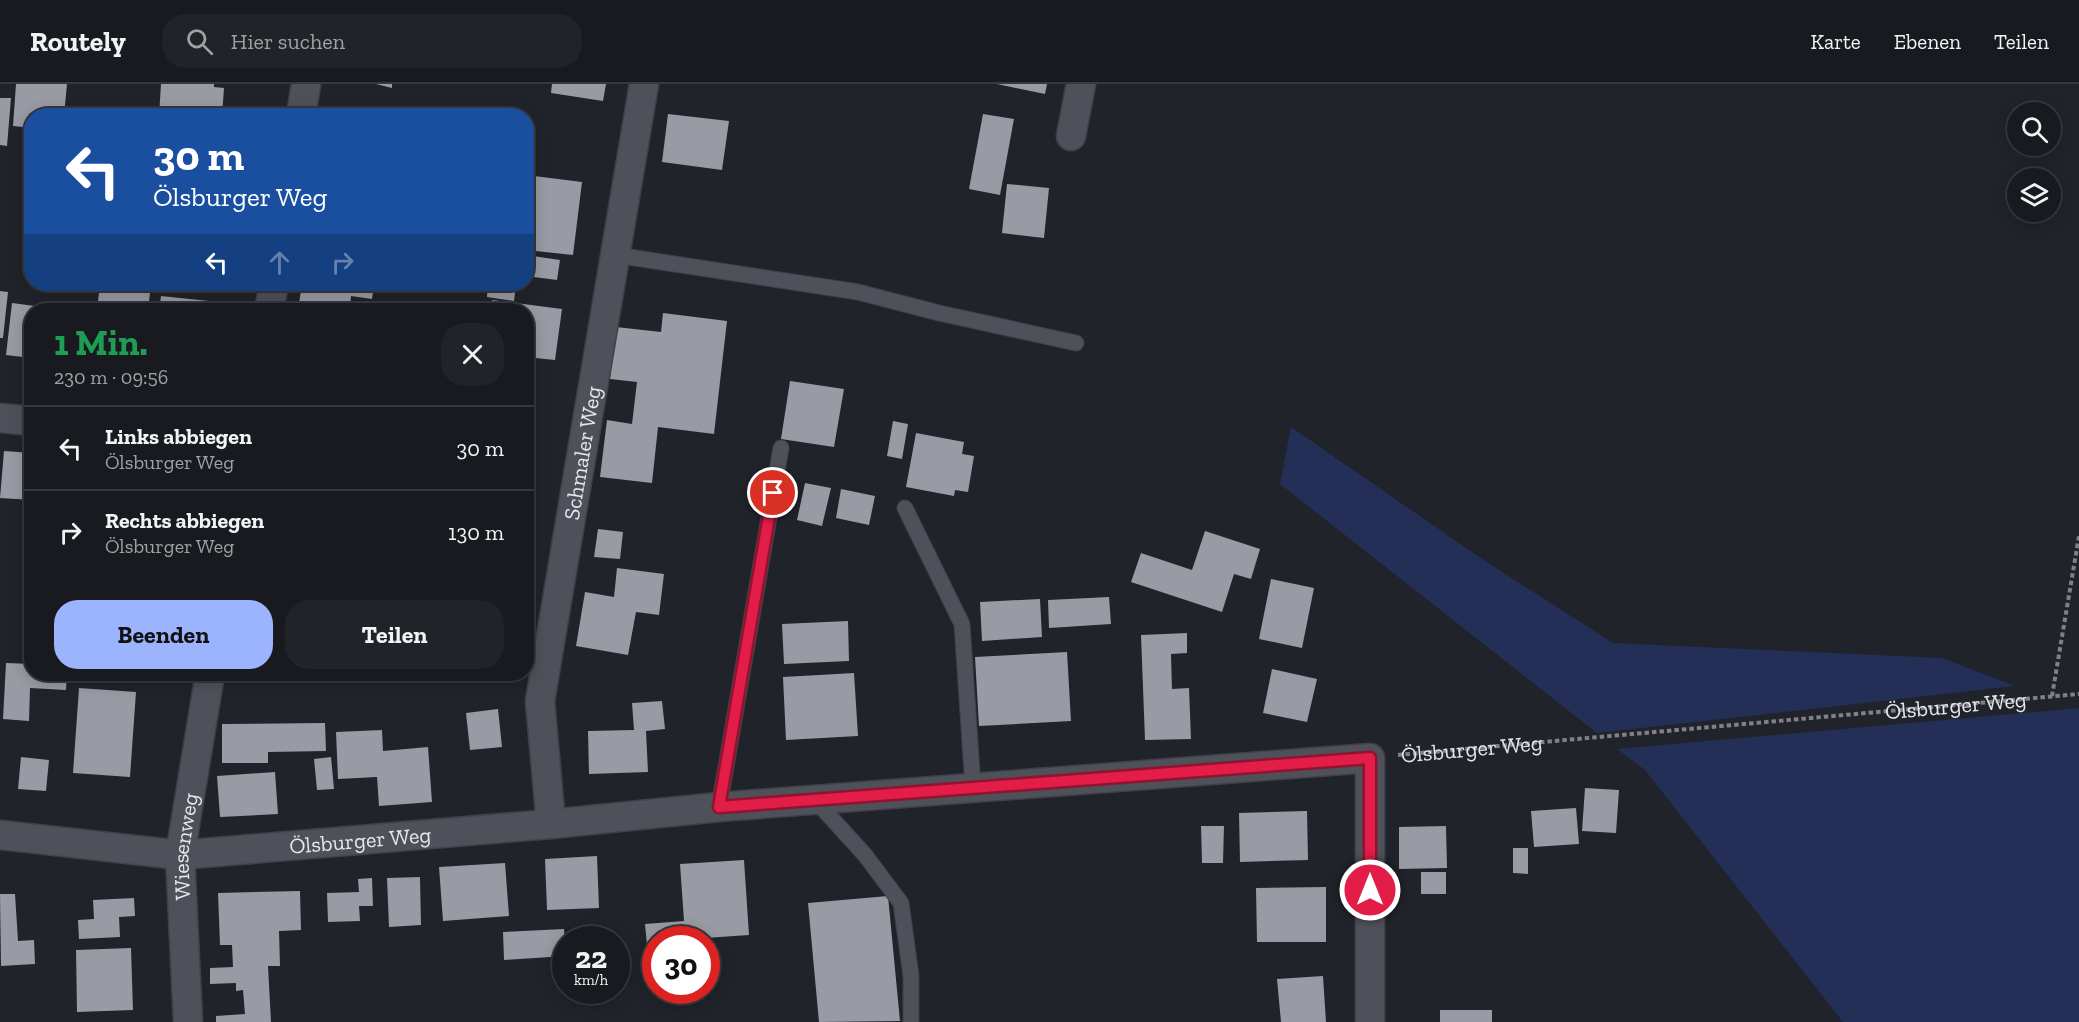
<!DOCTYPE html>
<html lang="de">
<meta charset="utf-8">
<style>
:root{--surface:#181a1f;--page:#212328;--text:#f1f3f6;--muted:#9fa1a4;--line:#36383d;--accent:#9cb4fd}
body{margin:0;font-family:"Zilla Slab",serif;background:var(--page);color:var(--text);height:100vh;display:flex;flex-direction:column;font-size:22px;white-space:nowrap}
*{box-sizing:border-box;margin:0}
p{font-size:20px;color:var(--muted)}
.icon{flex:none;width:33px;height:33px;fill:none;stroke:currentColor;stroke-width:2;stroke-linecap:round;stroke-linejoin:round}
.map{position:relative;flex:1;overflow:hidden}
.details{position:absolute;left:24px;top:219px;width:510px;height:378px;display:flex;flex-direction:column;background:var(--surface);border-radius:24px;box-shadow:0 3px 15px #0003,0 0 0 2px var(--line)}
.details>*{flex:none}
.guide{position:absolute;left:24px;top:24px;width:510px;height:183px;border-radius:24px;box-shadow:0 3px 15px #0003,0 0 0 2px var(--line);background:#1a4fa0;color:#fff;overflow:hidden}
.buttons{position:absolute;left:2007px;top:18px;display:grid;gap:12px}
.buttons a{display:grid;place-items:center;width:54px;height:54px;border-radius:50%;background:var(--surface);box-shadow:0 3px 15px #0003,0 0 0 2px var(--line);font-size:30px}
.speed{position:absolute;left:552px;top:842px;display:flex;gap:12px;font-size:30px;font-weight:700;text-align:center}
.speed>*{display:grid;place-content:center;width:78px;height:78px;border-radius:50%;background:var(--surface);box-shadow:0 3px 15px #0003,0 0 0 2px var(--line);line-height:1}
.speed small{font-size:15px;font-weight:400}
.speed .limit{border:9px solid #d22;background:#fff;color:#111}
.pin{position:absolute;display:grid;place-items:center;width:51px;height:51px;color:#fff;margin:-26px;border:3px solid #fff;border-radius:50%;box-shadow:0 2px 6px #0007}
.me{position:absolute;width:66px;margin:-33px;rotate:0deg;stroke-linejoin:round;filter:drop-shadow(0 0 4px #0008)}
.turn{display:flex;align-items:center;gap:21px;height:126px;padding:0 30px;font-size:27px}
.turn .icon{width:78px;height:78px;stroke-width:2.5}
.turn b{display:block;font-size:42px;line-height:51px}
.lanes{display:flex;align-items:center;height:57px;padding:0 30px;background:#0003;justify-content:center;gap:30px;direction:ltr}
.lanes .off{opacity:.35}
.round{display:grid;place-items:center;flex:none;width:63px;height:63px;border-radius:24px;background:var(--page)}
.headline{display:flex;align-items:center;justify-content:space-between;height:102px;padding:0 30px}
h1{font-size:36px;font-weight:700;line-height:45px;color:#1e9e55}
.primary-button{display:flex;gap:12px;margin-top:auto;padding:12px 30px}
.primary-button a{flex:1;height:69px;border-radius:24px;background:var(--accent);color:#111;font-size:24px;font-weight:700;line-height:69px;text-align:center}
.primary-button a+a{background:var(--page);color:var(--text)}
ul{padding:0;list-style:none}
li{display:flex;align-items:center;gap:18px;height:84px;padding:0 30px;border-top:2px solid var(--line)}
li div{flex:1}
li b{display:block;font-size:22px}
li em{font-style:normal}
header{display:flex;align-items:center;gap:36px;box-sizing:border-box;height:84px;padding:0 30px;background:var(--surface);border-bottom:2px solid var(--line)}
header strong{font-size:28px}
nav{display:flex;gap:33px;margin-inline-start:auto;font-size:21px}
.search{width:420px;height:54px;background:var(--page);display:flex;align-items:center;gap:15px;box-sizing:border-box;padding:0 21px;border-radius:24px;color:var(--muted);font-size:22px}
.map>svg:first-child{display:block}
</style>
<header>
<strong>Routely</strong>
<div class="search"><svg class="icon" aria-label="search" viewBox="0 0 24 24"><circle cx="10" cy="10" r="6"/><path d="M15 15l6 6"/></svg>Hier suchen</div>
<nav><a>Karte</a><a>Ebenen</a><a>Teilen</a></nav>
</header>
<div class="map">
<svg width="2079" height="938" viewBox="0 0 2079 938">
<rect width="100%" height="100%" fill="#202329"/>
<path fill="#232f57" d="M 1291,343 L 1482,475 L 1613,559 L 1942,574 L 2015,602 L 1597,649 L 1280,400 Z
M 2079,624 L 2079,938 L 1843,938 L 1645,686 L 1617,665 Z"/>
<path fill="#989ba3" d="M 16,0 L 67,0 L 64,32 L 32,32 L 32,44 L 13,42 Z
M 161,0 L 214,0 L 214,3 L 224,4 L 222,32 L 159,32 Z
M 376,0 L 392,0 L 392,4 Z
M 552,0 L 606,0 L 603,17 L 551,9 Z
M 997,0 L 1047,0 L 1045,10 Z
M 0,14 L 11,14 L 7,62 L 0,61 Z
M 668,30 L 729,37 L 722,86 L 662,78 Z
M 983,30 L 1014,35 L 1000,111 L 969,105 Z
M 526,91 L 582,98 L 573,171 L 526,166 Z
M 1007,100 L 1049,104 L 1044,154 L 1002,149 Z
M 526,171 L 560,176 L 557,196 L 526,192 Z
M 100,200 L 151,200 L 148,226 L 97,226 Z
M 302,200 L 326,202 L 326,200 L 374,200 L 372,215 L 351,212 L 350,226 L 298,226 Z
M 488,200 L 516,200 L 514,217 L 487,213 Z
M 0,207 L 8,208 L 3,254 L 0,254 Z
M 161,212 L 209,217 L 208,226 L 159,226 Z
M 492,216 L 562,225 L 555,276 L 526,273 L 526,226 L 491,226 Z
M 12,219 L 58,225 L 32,226 L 32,274 L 6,271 Z
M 663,229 L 727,237 L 714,350 L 658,343 L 652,399 L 600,393 L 607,336 L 632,340 L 637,298 L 610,295 L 616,243 L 661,248 Z
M 790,297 L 844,305 L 834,363 L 781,355 Z
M 893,337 L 908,340 L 902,375 L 887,372 Z
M 916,349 L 964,358 L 962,370 L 974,372 L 968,408 L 955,406 L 954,412 L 906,403 Z
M 4,367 L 32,369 L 32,416 L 0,414 Z
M 805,399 L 831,404 L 822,442 L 797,436 Z
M 841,405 L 875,412 L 869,441 L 836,434 Z
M 598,445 L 623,448 L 620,475 L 594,473 Z
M 1205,447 L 1260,465 L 1251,495 L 1234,490 L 1222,528 L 1131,498 L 1141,469 L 1192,486 Z
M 617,484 L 664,490 L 659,531 L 636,528 L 628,571 L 576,562 L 585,508 L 614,513 Z
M 1271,495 L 1314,504 L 1302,564 L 1259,555 Z
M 1109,513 L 1111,540 L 1049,544 L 1048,516 Z
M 1040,515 L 1042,553 L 982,557 L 980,518 Z
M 848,537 L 849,577 L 784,580 L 782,540 Z
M 1187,549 L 1187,569 L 1171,570 L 1172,605 L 1189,604 L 1191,655 L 1145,656 L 1141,551 Z
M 1067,568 L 1071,637 L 979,642 L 975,573 Z
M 6,579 L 32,580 L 32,590 L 67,590 L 66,606 L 30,604 L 29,637 L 3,635 Z
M 1272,585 L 1317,595 L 1307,638 L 1263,629 Z
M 854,589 L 858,652 L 786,656 L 783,593 Z
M 79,604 L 136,608 L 130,693 L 73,689 Z
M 662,617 L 665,645 L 646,647 L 648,688 L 589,690 L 588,647 L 634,646 L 632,619 Z
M 498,625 L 502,663 L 470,666 L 466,629 Z
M 325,639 L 326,667 L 268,668 L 268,679 L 222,679 L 222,640 Z
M 382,646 L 383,667 L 428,663 L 432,718 L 379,722 L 377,693 L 338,695 L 336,648 Z
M 21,673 L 49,676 L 46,707 L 18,705 Z
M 331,673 L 334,705 L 317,706 L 314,675 Z
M 275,688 L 278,730 L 220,733 L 217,692 Z
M 1585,704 L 1619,706 L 1616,749 L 1582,747 Z
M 1576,724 L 1579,760 L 1534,763 L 1531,727 Z
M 1307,727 L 1308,776 L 1240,778 L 1239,729 Z
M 1201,742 L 1224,742 L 1223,779 L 1202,779 Z
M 1446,742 L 1447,784 L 1399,785 L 1399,743 Z
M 1513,764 L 1528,764 L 1528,790 L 1513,789 Z
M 597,772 L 599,824 L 547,826 L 545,775 Z
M 744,776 L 749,851 L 691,855 L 656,855 L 656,882 L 649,883 L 645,840 L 684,837 L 680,780 Z
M 505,779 L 509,832 L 443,837 L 439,783 Z
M 1421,788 L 1446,788 L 1446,810 L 1421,810 Z
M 420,793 L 421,841 L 389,843 L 387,794 Z
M 372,794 L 373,822 L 359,822 L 360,837 L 328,838 L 327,809 L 359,808 L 358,795 Z
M 1326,803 L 1326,858 L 1257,858 L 1256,804 Z
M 300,807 L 301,846 L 279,847 L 280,882 L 268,882 L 271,938 L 216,938 L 216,932 L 245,930 L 243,906 L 236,907 L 236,899 L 210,900 L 210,884 L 233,883 L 232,861 L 220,861 L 218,809 Z
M 0,810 L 15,810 L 18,857 L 34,856 L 35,880 L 1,882 Z
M 888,812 L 900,937 L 819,938 L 808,819 Z
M 134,814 L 135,832 L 119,833 L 120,853 L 79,855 L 78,836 L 94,835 L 93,816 Z
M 564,845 L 566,872 L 504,876 L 503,848 Z
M 131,864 L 133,926 L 77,928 L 76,866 Z
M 1323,892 L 1326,938 L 1281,938 L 1277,895 Z
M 1440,926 L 1492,926 L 1492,938 L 1440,938 Z"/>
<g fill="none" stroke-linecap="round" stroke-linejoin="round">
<defs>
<path id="lane" d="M 616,171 L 858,208 L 939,229 L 1076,259
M 905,424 L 962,540 L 973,703
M 815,716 L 865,771 L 901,819 L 911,892 L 911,938
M 719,723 L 781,364"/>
<g id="street">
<path d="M 301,32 L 306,0"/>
<path d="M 1071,52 L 1081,0"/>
<path d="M 269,226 L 274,200"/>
<path d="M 0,334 L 32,337"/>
<path id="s2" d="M 551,740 L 540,617 L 644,0"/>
<path id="s3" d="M 0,751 L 180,771 L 551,740 L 719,723 L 1370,674 L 1370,938"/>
<path id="s4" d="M 188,938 L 180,771 L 210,590"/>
</g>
</defs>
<use href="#lane" stroke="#3f4146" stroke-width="17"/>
<use href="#street" stroke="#3f4146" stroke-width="31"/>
<g stroke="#7f8187" stroke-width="4" stroke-dasharray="4.5 3" stroke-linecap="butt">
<path d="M 2052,612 L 2079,452"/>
<path id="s1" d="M 1398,671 L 2079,610"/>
</g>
<use href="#lane" stroke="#4e5159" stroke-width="15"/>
<use href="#street" stroke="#4e5159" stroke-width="28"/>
</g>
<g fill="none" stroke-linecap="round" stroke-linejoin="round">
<defs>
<path id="route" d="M 773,409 L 719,723 L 1370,674 L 1370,806"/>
</defs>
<use href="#route" stroke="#92132f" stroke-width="15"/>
<use href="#route" stroke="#e11d48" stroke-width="10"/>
</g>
<g text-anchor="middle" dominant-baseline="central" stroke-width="6" stroke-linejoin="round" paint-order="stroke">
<g font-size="22" fill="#e5e7ec" stroke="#171920">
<text stroke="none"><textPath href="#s2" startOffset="375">Schmaler Weg</textPath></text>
<text stroke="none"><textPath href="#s1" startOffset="560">Ölsburger Weg</textPath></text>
<text stroke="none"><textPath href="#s1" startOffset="74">Ölsburger Weg</textPath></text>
<text stroke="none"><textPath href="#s3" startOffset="362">Ölsburger Weg</textPath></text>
<text stroke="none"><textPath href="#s4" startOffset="176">Wiesenweg</textPath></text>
</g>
</g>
</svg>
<div class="buttons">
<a><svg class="icon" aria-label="search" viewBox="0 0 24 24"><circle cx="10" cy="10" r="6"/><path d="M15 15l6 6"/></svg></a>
<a><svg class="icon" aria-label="layers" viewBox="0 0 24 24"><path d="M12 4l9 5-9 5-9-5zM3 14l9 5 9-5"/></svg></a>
</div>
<div class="speed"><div>22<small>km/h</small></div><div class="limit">30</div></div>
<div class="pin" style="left:773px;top:409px;background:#d93025"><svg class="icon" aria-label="arrive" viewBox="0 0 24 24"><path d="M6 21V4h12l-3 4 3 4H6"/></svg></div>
<svg class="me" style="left:1370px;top:806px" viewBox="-20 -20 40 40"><circle r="17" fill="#e11d48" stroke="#fff" stroke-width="3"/><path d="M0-11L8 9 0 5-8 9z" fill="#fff"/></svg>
<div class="guide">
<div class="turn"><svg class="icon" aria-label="left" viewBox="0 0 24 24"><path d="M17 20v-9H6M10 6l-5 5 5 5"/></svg><div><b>30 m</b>Ölsburger Weg</div></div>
<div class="lanes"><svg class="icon" aria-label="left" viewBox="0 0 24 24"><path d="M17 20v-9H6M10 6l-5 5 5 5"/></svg><svg class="icon off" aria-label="ahead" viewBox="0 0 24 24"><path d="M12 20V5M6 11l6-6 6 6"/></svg><svg class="icon off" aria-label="right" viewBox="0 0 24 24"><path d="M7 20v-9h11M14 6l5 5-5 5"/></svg></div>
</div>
<section class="details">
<div class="headline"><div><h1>1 Min.</h1><p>230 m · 09:56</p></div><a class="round"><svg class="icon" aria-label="close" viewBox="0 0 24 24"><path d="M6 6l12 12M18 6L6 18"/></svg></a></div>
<ul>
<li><svg class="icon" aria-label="left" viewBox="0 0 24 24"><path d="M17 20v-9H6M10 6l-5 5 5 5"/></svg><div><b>Links abbiegen</b><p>Ölsburger Weg</p></div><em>30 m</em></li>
<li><svg class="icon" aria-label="right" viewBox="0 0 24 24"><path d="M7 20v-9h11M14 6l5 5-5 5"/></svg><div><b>Rechts abbiegen</b><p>Ölsburger Weg</p></div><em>130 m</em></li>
</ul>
<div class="primary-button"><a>Beenden</a><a>Teilen</a></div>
</section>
</div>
